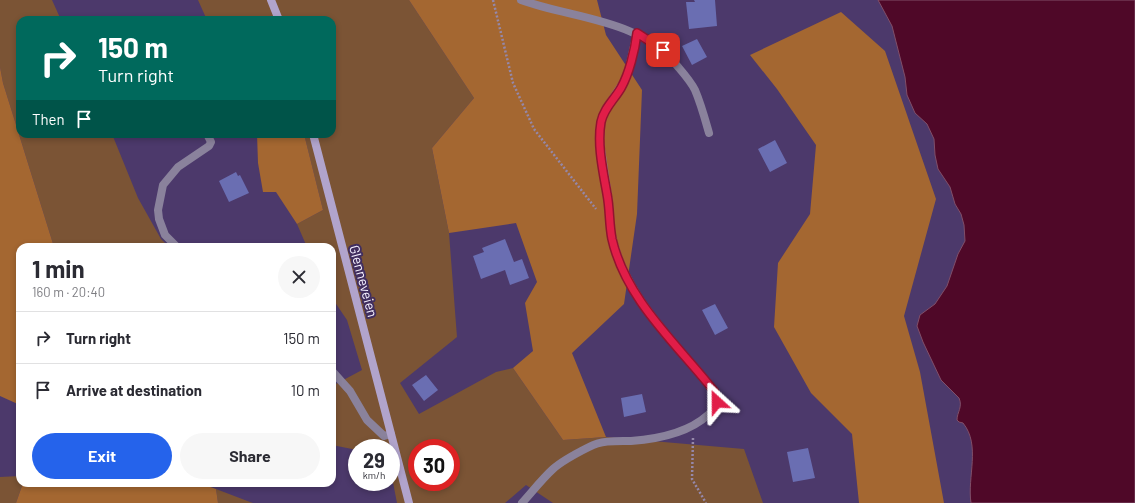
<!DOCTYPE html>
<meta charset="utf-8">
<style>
:root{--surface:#fff;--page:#f7f7f7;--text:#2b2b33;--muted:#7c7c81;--line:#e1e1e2;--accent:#2563eb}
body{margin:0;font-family:Barlow,sans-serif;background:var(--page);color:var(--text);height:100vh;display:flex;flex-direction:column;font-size:15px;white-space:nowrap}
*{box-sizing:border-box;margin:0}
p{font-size:13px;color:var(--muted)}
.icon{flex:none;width:22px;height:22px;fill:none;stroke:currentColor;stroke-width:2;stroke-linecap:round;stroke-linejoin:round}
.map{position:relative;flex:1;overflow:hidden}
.sheet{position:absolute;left:16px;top:243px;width:320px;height:244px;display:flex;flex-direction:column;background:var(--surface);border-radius:12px;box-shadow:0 2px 6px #0003}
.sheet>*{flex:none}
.hud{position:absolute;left:16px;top:16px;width:320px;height:122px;border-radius:12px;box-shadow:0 2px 6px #0003;background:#00695c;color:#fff;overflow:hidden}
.speed{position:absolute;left:348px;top:439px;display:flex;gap:8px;font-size:20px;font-weight:700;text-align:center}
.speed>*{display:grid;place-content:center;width:52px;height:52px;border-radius:50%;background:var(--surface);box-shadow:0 2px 6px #0003;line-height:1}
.speed small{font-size:10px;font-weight:400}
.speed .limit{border:6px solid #d22;background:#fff;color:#111}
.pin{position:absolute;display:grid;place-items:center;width:34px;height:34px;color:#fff;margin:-17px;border-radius:8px;box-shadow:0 2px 6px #0006}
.me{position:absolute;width:44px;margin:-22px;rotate:336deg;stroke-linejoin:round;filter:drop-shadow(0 0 3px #0008)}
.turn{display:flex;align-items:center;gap:14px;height:84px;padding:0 16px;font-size:18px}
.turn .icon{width:52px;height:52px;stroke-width:2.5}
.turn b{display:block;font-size:28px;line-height:34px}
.then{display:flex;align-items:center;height:38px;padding:0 16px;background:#0003;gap:8px;font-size:15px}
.round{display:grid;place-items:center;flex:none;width:42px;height:42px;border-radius:21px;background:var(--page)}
.head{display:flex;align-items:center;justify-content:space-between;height:68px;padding:0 16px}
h1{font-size:24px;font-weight:700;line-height:30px}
.action{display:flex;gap:8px;margin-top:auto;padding:8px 16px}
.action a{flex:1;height:46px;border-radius:24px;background:var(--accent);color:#fff;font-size:16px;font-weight:700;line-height:46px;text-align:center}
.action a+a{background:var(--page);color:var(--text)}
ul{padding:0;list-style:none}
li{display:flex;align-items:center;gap:12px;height:52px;padding:0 16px;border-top:1px solid var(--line)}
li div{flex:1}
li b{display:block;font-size:15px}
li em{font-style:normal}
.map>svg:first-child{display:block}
</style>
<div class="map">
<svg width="1135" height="503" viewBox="0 0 1135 503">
<rect width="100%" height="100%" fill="#4c396b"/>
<path fill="#7b5435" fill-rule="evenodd" d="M 0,0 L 52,0 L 61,20 L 20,20 L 20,134 L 112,134 L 138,198 L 161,239 L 169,247 L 54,247 L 3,83 L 0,67 Z
M 198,0 L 409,0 L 474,98 L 432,148 L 449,233 L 457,337 L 400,383 L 419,414 L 496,372 L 513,368 L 563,440 L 606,437 L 744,449 L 763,503 L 553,503 L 526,485 L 505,503 L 397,503 L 391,472 L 391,448 L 357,448 L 357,450 L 332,445 L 332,383 L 334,385 L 362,370 L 347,320 L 332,298 L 332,247 L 307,247 L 297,224 L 323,210 L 304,134 L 332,134 L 332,20 L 207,20 ZM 417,448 L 451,448 L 451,482 L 417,482 Z
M 20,476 L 20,483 L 23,483 L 16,503 L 0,503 L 0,477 Z
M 216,489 L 250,502 L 253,503 L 218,503 Z"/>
<path fill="#a46731" d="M 409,0 L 597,0 L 606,35 L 642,90 L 637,214 L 624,304 L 572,353 L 606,437 L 563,440 L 513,368 L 533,351 L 525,303 L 537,282 L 516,223 L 449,233 L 432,148 L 474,98 Z
M 841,12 L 885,51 L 936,199 L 904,316 L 920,372 L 944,503 L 859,503 L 852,434 L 811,393 L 774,327 L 778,263 L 810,214 L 816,145 L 777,89 L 750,55 Z
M 0,67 L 3,83 L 54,247 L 20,247 L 20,405 L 0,396 Z
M 257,134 L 304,134 L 323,210 L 297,224 L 276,192 L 263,192 L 258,163 Z
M 23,483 L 199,483 L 216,489 L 218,503 L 16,503 Z"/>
<path fill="#4f0828" stroke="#814e68" d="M 878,0 L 1135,0 L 1135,503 L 971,503 C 967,477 981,445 963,423 L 959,422 L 957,420 C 957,412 963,407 959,398 L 941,380 L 923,342 L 917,326 L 920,315 L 935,304 L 947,286 L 958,254 L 965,241 L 964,225 L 961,214 L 955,204 L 950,187 L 938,169 L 935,155 L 934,139 L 927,124 L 915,113 L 907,95 L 905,77 L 892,26 Z"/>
<path fill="#6a6eb2" d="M 694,0 L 715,0 L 717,26 L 689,29 L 686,2 L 695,2 Z
M 697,39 L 707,57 L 692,65 L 682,46 Z
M 775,140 L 787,163 L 770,172 L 758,149 Z
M 236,172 L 238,176 L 240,175 L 249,193 L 229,202 L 219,181 Z
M 505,239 L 514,262 L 522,259 L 529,278 L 510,285 L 505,270 L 481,279 L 473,256 L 484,252 L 482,248 Z
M 715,304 L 728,328 L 715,335 L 702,310 Z
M 426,375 L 438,390 L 424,401 L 412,385 Z
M 642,394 L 646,412 L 624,417 L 621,398 Z
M 808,448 L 815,478 L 793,482 L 787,452 Z"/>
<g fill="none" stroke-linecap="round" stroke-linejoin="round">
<path stroke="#9588aa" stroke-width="2.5" stroke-dasharray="2 2" stroke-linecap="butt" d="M 493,0 L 513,83 L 534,129 L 596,209
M 693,438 L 692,479 L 706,503"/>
<path stroke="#8a829c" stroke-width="8" d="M 521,0 C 577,20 639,18 679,68 C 685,75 691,82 695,90 C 701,104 705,119 709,133
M 610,227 L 609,203 L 600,142 L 601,122 L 605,110 L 627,77 L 637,33
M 177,247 L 165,235 L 159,219 L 158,210 L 163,185 L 178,167 L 209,146 L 211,142 L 207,134
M 332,371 L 350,391 L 367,420 L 384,436 L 391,434"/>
<path stroke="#8a829c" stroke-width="8" d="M 522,503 C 532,492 542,479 553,469 C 563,460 577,453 589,447 C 602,440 617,441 631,441 C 658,439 688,433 708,415 C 716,408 719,401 714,391 C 674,340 621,294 610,227"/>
<path stroke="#b1a4cc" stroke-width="8" d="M 271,0 L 279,20
M 313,134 L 409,503"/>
</g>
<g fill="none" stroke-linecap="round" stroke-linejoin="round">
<defs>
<path id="route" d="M 663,50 L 637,33 C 635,50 629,74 621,88 C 614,100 604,108 601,122 C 597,145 603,171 607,194 C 610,209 609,224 612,239 C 626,300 677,344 714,391 L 716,396 L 717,402"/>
</defs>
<use href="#route" stroke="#92132f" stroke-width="10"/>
<use href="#route" stroke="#e11d48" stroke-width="7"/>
</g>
<g text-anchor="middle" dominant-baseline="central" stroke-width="4" stroke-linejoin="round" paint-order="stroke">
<g font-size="14" fill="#f6f2ff" stroke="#412e5f">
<text transform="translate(364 281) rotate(75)">Glenneveien</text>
</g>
</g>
</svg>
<div class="speed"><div>29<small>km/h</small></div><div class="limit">30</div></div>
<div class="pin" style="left:663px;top:50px;background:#d93025"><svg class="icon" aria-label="arrive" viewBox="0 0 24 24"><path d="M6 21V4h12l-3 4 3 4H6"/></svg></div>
<svg class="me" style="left:717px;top:402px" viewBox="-20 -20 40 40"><path d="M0-17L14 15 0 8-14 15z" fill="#e11d48" stroke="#fff" stroke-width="4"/></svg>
<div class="hud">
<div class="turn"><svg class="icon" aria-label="right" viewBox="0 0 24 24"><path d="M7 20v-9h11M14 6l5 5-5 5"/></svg><div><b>150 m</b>Turn right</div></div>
<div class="then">Then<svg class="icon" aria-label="arrive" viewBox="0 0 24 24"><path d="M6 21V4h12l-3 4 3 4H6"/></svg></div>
</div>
<section class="sheet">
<div class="head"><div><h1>1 min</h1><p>160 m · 20:40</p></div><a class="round"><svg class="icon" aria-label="close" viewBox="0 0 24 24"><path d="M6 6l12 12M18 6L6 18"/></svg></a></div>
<ul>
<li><svg class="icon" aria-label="right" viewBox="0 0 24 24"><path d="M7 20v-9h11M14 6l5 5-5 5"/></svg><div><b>Turn right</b></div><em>150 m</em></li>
<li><svg class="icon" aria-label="arrive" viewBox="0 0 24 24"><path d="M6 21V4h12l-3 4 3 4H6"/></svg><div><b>Arrive at destination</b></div><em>10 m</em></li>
</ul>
<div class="action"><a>Exit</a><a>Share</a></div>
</section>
</div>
